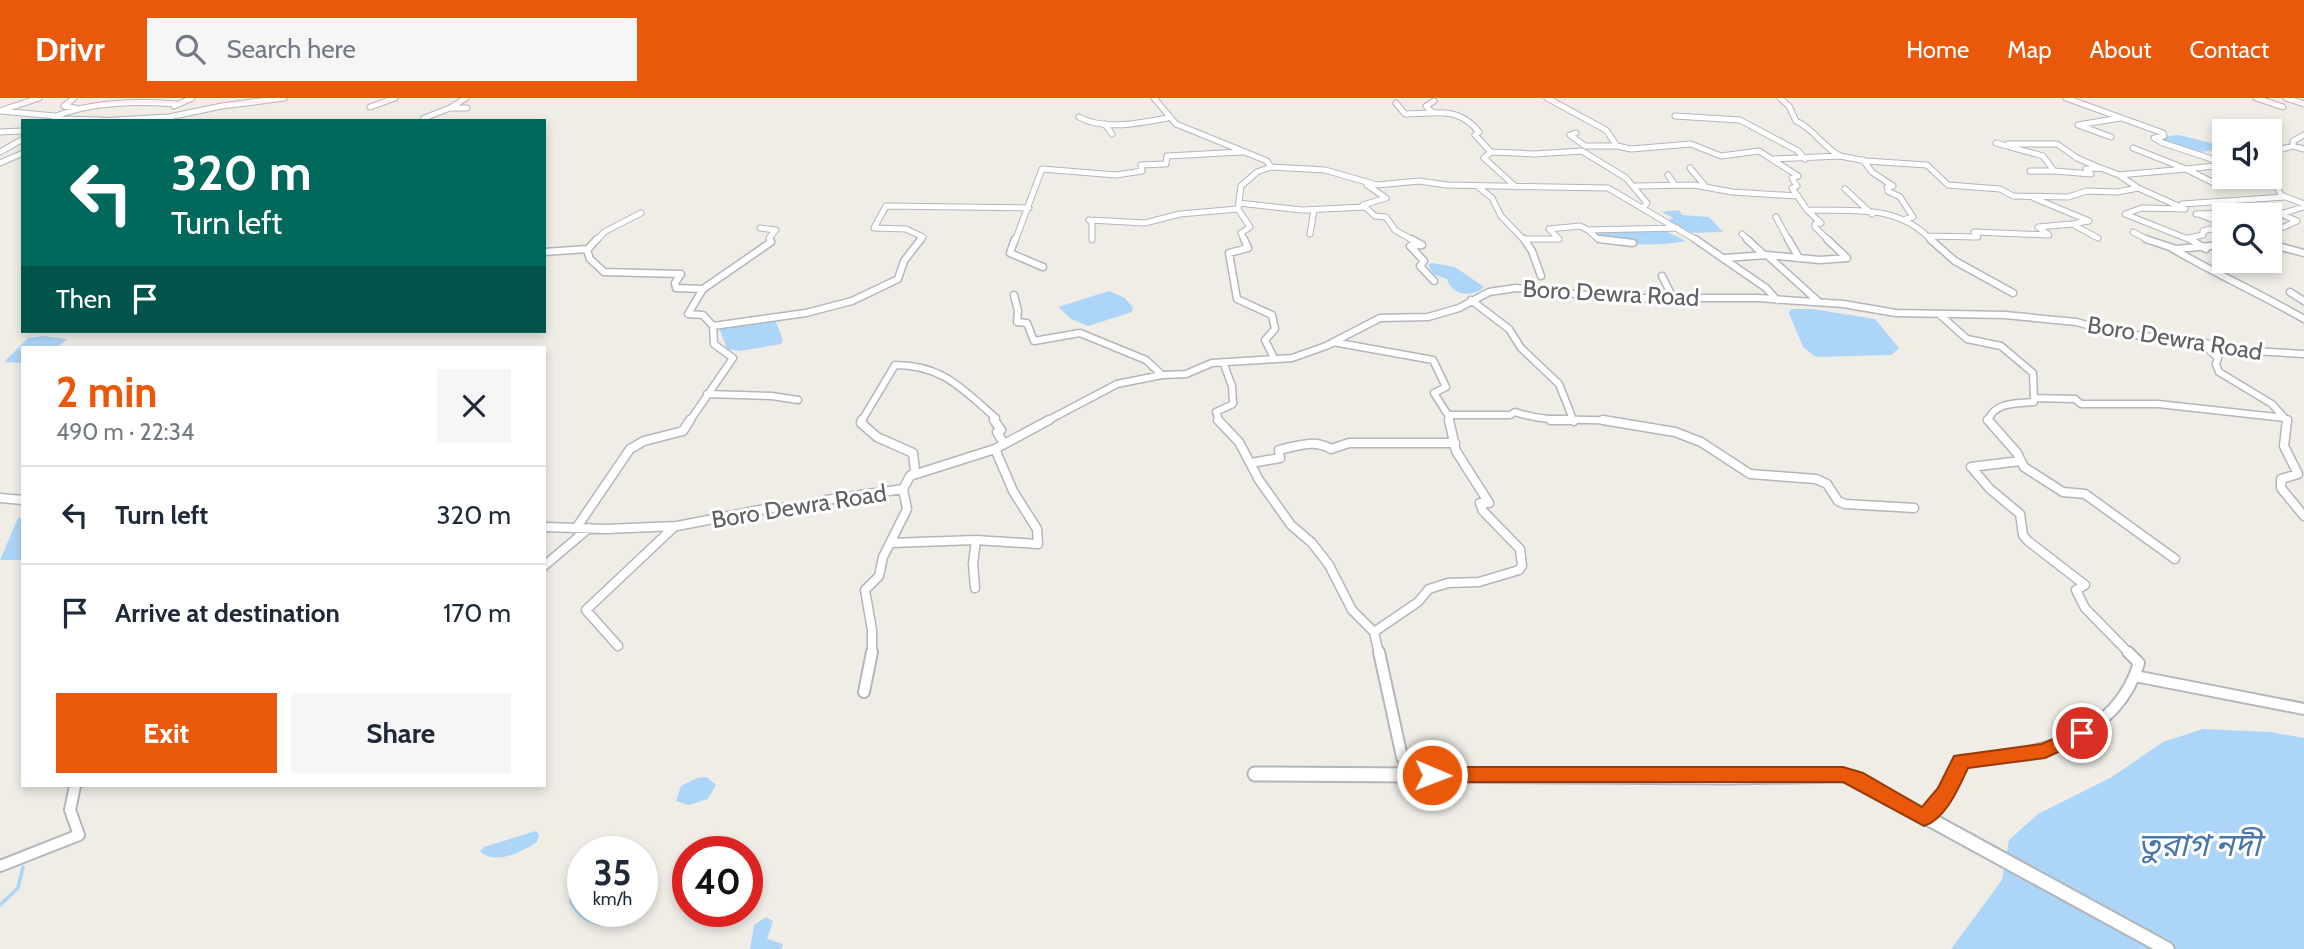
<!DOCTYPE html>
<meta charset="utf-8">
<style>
:root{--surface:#fff;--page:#f6f6f7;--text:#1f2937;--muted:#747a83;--line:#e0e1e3;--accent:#ea580c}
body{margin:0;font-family:Cabin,"Noto Sans Bengali",sans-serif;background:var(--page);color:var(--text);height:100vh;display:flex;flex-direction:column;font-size:26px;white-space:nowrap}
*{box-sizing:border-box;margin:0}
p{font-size:23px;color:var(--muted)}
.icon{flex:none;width:38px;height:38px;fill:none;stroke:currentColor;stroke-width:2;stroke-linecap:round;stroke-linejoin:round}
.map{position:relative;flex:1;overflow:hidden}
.drawer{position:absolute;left:21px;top:248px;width:525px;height:441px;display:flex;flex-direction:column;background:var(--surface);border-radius:0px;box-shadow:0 4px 10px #0003}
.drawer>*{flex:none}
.banner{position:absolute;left:21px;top:21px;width:525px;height:214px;border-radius:0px;box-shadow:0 4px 10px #0003;background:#00695c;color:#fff;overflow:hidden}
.fabs{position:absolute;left:2212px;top:21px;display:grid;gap:14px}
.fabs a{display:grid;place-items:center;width:70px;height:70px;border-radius:0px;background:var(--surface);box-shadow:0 4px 10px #0003;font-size:35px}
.speed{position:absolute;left:567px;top:738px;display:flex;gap:14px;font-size:35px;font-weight:700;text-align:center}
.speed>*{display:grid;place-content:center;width:91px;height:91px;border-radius:50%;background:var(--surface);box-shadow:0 4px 10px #0003;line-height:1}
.speed small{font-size:18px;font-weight:400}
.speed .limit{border:10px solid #d22;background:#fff;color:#111}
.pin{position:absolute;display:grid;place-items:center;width:60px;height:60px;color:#fff;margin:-30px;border:4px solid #fff;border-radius:50%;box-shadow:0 2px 7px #0007}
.me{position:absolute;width:77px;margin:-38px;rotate:91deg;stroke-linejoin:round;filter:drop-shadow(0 0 5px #0008)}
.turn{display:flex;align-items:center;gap:24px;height:147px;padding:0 35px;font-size:32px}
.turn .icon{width:91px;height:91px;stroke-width:2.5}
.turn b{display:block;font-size:49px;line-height:60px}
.then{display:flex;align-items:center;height:66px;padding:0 35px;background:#0003;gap:14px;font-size:26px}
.round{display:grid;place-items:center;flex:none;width:74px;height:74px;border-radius:0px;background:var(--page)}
.summary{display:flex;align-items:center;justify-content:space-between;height:119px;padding:0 35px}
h1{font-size:42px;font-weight:800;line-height:52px;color:var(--accent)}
.primary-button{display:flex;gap:14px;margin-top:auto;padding:14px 35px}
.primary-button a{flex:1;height:80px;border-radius:0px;background:var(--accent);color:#fff;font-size:28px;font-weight:800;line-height:80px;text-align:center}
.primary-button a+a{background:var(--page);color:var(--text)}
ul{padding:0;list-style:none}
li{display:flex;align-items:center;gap:21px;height:98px;padding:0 35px;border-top:2px solid var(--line)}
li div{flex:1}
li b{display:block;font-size:26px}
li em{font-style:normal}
header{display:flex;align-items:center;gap:42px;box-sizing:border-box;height:98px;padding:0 35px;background:var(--accent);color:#fff}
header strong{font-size:33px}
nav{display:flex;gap:38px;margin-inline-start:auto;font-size:24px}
.search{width:490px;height:63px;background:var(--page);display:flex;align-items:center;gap:18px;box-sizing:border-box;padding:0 24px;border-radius:0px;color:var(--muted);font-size:26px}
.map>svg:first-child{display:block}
</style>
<header>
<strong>Drivr</strong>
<div class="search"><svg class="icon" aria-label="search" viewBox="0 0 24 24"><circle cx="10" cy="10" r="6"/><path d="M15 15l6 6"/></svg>Search here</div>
<nav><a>Home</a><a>Map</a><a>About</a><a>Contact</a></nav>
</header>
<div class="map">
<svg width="2304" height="851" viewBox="0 0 2304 851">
<rect width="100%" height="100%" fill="#efede6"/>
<path fill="#add5f8" d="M 2179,37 L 2223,48 L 2222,51 L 2200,54 L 2164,44 L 2159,39 Z
M 1679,112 L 1682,117 L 1709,119 L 1723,134 L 1687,135 L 1669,122 L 1673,120 L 1662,114 Z
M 1661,131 L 1686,143 C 1659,148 1612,150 1589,133 Z
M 1432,165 L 1455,169 L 1484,189 C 1472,200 1452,198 1447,181 L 1433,176 L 1428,167 Z
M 1109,193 L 1125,200 L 1133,210 L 1132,214 L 1088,228 L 1071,221 L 1058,209 Z
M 1791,211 L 1813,211 L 1875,221 L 1899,250 L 1891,257 L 1816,259 L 1803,249 L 1789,215 Z
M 770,222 L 776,224 L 783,242 L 781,246 L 740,253 L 727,251 L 720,232 L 721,230 Z
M 43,238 L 67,241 L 57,250 L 23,250 L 23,265 L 4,264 L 28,240 Z
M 18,420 L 23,420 L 23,462 L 0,462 Z
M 2203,631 L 2270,634 L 2304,640 L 2304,851 L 1951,851 L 2002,782 L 2009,742 L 2038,716 L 2112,679 L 2163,644 Z
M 707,679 L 716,687 L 708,701 L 689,707 L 676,703 L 681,688 L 697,680 Z
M 536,733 L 539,737 L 537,744 C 522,754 494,768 480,753 L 484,749 Z
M 583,790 L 583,814 L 623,814 C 611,840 577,825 569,803 L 570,797 Z
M 766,819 L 773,823 L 767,841 L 783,846 L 781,851 L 750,851 L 754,827 Z"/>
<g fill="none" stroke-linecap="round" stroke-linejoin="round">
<path stroke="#add5f8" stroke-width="3.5" d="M 0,807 L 18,790 L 23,769"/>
<defs>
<path id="street-far3" d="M 39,0 L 0,13 L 55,18 L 56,21 L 102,22
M 74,0 L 64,8 L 75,10
M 466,0 L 450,10 L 467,10
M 1154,0 L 1176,26 L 1267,63 L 1271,69
M 1547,0 L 1606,32 L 1617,48 L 1585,48 L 1570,37 L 1576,35
M 1780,0 L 1789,8 L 1796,23 C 1814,31 1823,49 1840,58
M 2066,0 L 2163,35 L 2164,38 L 2154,40 L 2163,45 L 2224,65
M 2256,0 L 2283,9
M 2286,0 L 2304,6
M 1434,3 L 1426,8 L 1433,15 C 1453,14 1466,18 1479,34 L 1475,37 L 1491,54 L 1484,60 L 1516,89
M 1396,5 L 1405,16 L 1433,15
M 174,8 L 192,0
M 370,9 L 395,0
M 1675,18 L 1740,22 L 1798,53 L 1805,61
M 54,19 C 90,4 137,3 176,6
M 1079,19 C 1104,33 1140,25 1167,20
M 424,20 L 450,10
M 99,23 L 169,19 L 222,8 L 284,0
M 1105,26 L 1112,36
M 0,34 L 23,33
M 2111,39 L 2078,27 L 2120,20
M 1996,45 L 2043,58 L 2054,73 L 2091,76 L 2086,71 L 2101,70 L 2119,77
M 2008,46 L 2057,46 L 2077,60 L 2098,69
M 1617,48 L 1631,51 L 1691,46 L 1721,58 L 1759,53 L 1798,78 L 1792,80 L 1797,88 L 1792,90 L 1807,112 C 1854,114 1897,105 1932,143
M 2293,48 L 2304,51
M 2133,50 L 2186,71
M 0,54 L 23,41
M 1491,54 L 1535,56 L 1582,53 L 1626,80 L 1647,105 L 1644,109
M 2270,54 L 2293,48 L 2293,43 L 2304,37
M 1772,61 L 1840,58 L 1866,63 L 1927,67 L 1948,87 L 2000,91 L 2013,98 L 2068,99 L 2087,93 L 2117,94 L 2138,90 L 2119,77 L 2186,71
M 1863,62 L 1872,74 L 1893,88 L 1887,89 L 1888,93 L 1900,99 L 1913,119 L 1906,121
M 0,65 L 23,55
M 1690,70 L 1706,89
M 2030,73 L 2054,73
M 1668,77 L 1675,87
M 2262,79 L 2275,85 L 2281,97 L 2304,106
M 2212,84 L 2186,71 L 2224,67
M 1367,87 L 1386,100 L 1363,107 L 1375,118 L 1386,119 L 1395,132 L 1414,143
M 1477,88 L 1492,100 L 1501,118 L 1525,143
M 1635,88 L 1694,87 L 1732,94 L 1798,98
M 2138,90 L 2185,111 L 2142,110 L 2125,116 L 2193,143
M 1845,91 L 1872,116
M 2034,100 L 2089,123 L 2072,126 L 2098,140
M 1239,105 L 1302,112 L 1365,109
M 2182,106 L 2285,99
M 1807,112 L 1821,125 L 1815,126 L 1815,129 L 1829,143
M 2196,116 L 2238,115 L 2248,112 L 2284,115 L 2304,109
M 2201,117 L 2224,126
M 1776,119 L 1789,143
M 760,130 L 776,132 L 769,140 L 770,143
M 2270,130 L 2284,129 L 2297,123 L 2281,116
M 2133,134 L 2150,143
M 1310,136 L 1314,112
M 1742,136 L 1749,143
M 1927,138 L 1978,139 L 1974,134 L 2049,137 L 2038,129 L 2072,126
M 2188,140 L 2203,137 L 2203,133 L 2210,131 L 2224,135
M 1524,141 L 1559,141 L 1549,131 L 1580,128 L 1588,132
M 1092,142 L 1092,125 L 1089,122 L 1145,125 L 1180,116 L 1238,111
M 596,143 L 604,134 L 641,115
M 920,143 L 923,139 L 906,131 L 874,130 L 886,108 L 1029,110
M 1015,143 L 1042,71 L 1116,77 L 1142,73 L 1141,67 L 1166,66 L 1167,58 L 1242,54
M 1245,143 L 1241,135 L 1250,129 L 1238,111 L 1241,88 L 1257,74 L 1271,69 L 1325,72 L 1377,87 L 1419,83 L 1447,87 L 1608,90 L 1698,143
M 1614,143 L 1598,141 L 1588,132 L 1677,130"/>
<path id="street-far2" d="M 597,141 L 587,152 L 590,161 L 604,174 L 681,176 L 675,185 L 676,190 L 703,191 L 688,216 L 703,217 L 713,228 L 714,246 L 733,260 L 689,324
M 1015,141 L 1010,155 L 1043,169
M 1244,141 L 1248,150 L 1229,155 L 1237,201 L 1272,217 L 1275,231 L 1265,242 L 1274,260
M 1411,141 L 1422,147 L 1410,148 L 1424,163 L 1420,168 L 1434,183
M 1524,141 L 1532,153 L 1541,178
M 1599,141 L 1633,145
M 1695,141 L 1766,190 L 1777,202
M 1747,141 L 1764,157
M 1788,141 L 1799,160
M 1930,141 L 1955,163 L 2013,195
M 2146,141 L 2176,151 L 2221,147
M 2190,141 L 2206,151
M 2270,146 L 2304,155
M 2173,151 C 2216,176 2261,196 2304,221
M 544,154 L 587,151
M 1767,157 L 1820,162 L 1847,160 L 1827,141
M 1725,160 L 1767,157 L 1819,204
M 1662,178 L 1673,200
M 703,191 L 771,144 L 770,141
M 2290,194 L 2304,203
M 1014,197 L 1018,213 L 1017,224 L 1027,225 L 1034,243 L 1080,235 L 1146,262 L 1162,277
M 1471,202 L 1509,231 L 1521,250 L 1559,286 L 1574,324
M 1939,216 L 1967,241 L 2001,248 L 2033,275 L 2034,300
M 713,228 L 806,215 L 852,203 L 898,181 L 904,163 L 921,141
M 1333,244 L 1433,262 L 1446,289 L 1434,295 L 1448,317 L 1510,317 L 1515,314 C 1553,327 1581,318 1618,324
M 2202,245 L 2218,260 L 2216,266 L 2219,274 L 2272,306 L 2288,324
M 707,296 L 772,298 L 798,302
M 1448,317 L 1450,324
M 861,324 L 895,267 C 943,267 962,291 996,320 L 993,321 L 995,324
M 1045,324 L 1117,286 L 1162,277 L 1186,276 L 1212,265 L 1292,260 L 1326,248 L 1380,220 L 1428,219 L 1459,210 L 1489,194 L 1516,190 L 1616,200 L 1758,200 L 1843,206 L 1896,215 L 2005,217 L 2076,224 L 2118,235 L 2205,245 L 2234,252 L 2304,256
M 1220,324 L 1216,314 L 1233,306 L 1232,288 L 1223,264
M 1990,324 L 1988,322 C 1996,303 2017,306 2034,304 L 2034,300 L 2075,301 L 2081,306 L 2158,306 L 2285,320"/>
<path id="street-far1" d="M 862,322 L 861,325 L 877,339 L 913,355 L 915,374 L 910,378
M 994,322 L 1001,332 L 997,334 L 1004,346
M 1218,322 L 1239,344 L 1259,382 L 1291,427 L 1312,445 L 1329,467 L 1352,512 L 1374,534 L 1379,556
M 1551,322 L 1572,322
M 1603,322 L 1675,334 L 1701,344 L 1750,376 L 1816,381 L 1827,386 L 1838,403 L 1845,406 L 1914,410
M 1988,322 L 2017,355 L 2024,369 L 2063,394 L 2085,396 L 2175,461
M 2287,322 L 2284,348 L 2298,376 L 2281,381 L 2281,390 L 2304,418
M 2020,363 L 1971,369 L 1990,391 L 2020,416 L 2023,437 L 2028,443 L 2085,487 L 2076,492 L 2085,510 L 2130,556
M 1251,365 L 1280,360 L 1279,352 C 1297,348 1314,341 1331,351 L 1349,345 L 1455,345
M 0,400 L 23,402
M 544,429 L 606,431 L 677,428 L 770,410 L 797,410 L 826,402 L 903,391 L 910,378 L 995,351 L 1049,322
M 577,429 L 630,351 L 644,343 L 683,333 L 690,322
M 976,442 L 1038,446 L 1037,431 L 1013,393 L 995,351
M 890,445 L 976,442 L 973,466 L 975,490
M 544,468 L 589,430
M 1374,534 L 1418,504 L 1429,491 L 1448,485 L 1479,484 L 1519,472 L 1522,468 L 1520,451 L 1483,413 L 1480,405 L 1489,405 L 1456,353 L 1449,322
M 618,548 L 586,512 L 674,429
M 872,556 L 872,532 L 865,492 L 879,478 L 883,459 L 907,411 L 903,391"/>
<path id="street" d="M 1379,554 L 1402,659 L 1411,676
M 2135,578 L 2304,611
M 864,594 L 872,554
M 1924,720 L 1946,695 L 1961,663 C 2033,657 2115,645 2139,565 L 2128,554
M 0,768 L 79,737 L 70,712 L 75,688"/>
<path id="secondary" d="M 1255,676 L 1729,679 L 1843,677 L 1856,681 L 2167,851"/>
</defs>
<use href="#street-far3" stroke="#b3b6ba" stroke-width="7"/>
<use href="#street-far2" stroke="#b3b6ba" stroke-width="9"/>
<use href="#street-far1" stroke="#b3b6ba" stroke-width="11"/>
<use href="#street" stroke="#b3b6ba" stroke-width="14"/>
<use href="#secondary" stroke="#b2b5ba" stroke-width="17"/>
<use href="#street-far3" stroke="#fff" stroke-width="5"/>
<use href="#street-far2" stroke="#fff" stroke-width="6"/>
<use href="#street-far1" stroke="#fff" stroke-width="8"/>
<use href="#street" stroke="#fff" stroke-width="10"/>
<use href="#secondary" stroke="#fff" stroke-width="13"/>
</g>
<path fill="#ea580c" stroke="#983908" stroke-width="2" d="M 2082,628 L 2089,630 L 2092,635 L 2089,640 L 2045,660 L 1968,670 C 1959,689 1946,721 1924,728 L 1843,684 L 1432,684 L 1425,682 L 1422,677 L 1425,671 L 1432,669 L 1843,669 L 1863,675 L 1922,709 L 1938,690 L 1954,658 L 2042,646 Z"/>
<g text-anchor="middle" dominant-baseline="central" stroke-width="6" stroke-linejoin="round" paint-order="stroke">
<g font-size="24" fill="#5e6165" stroke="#fff">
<text transform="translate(1611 195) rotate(3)">Boro Dewra Road</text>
<text transform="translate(2175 240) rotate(9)">Boro Dewra Road</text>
<text transform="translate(799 408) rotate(-9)">Boro Dewra Road</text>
</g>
<g font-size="32" font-style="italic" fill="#4a76aa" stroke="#fff">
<text x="2199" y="746">তুরাগ নদী</text>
</g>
</g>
</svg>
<div class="fabs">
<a><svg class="icon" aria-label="sound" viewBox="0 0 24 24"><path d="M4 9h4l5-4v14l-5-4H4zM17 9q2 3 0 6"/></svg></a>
<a><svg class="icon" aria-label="search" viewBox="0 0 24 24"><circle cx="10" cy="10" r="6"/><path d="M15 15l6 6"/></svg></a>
</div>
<div class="speed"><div>35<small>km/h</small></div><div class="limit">40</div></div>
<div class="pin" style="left:2082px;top:635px;background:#d93025"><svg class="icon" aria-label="arrive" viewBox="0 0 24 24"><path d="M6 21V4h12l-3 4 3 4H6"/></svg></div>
<svg class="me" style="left:1432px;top:677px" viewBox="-20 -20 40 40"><circle r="17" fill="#ea580c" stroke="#fff" stroke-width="3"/><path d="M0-11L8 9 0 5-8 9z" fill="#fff"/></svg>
<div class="banner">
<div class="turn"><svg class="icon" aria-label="left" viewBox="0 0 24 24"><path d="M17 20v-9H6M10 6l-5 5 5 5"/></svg><div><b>320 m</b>Turn left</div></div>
<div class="then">Then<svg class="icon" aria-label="arrive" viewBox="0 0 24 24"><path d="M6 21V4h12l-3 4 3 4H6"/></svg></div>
</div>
<section class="drawer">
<div class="summary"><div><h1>2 min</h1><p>490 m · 22:34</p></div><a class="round"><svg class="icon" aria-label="close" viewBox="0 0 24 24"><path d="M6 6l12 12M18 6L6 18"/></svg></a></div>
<ul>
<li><svg class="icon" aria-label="left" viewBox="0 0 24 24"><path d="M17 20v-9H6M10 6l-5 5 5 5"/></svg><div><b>Turn left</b></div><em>320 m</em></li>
<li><svg class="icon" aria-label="arrive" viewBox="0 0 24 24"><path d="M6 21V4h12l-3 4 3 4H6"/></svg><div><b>Arrive at destination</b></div><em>170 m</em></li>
</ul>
<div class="primary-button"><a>Exit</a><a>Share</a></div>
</section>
</div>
